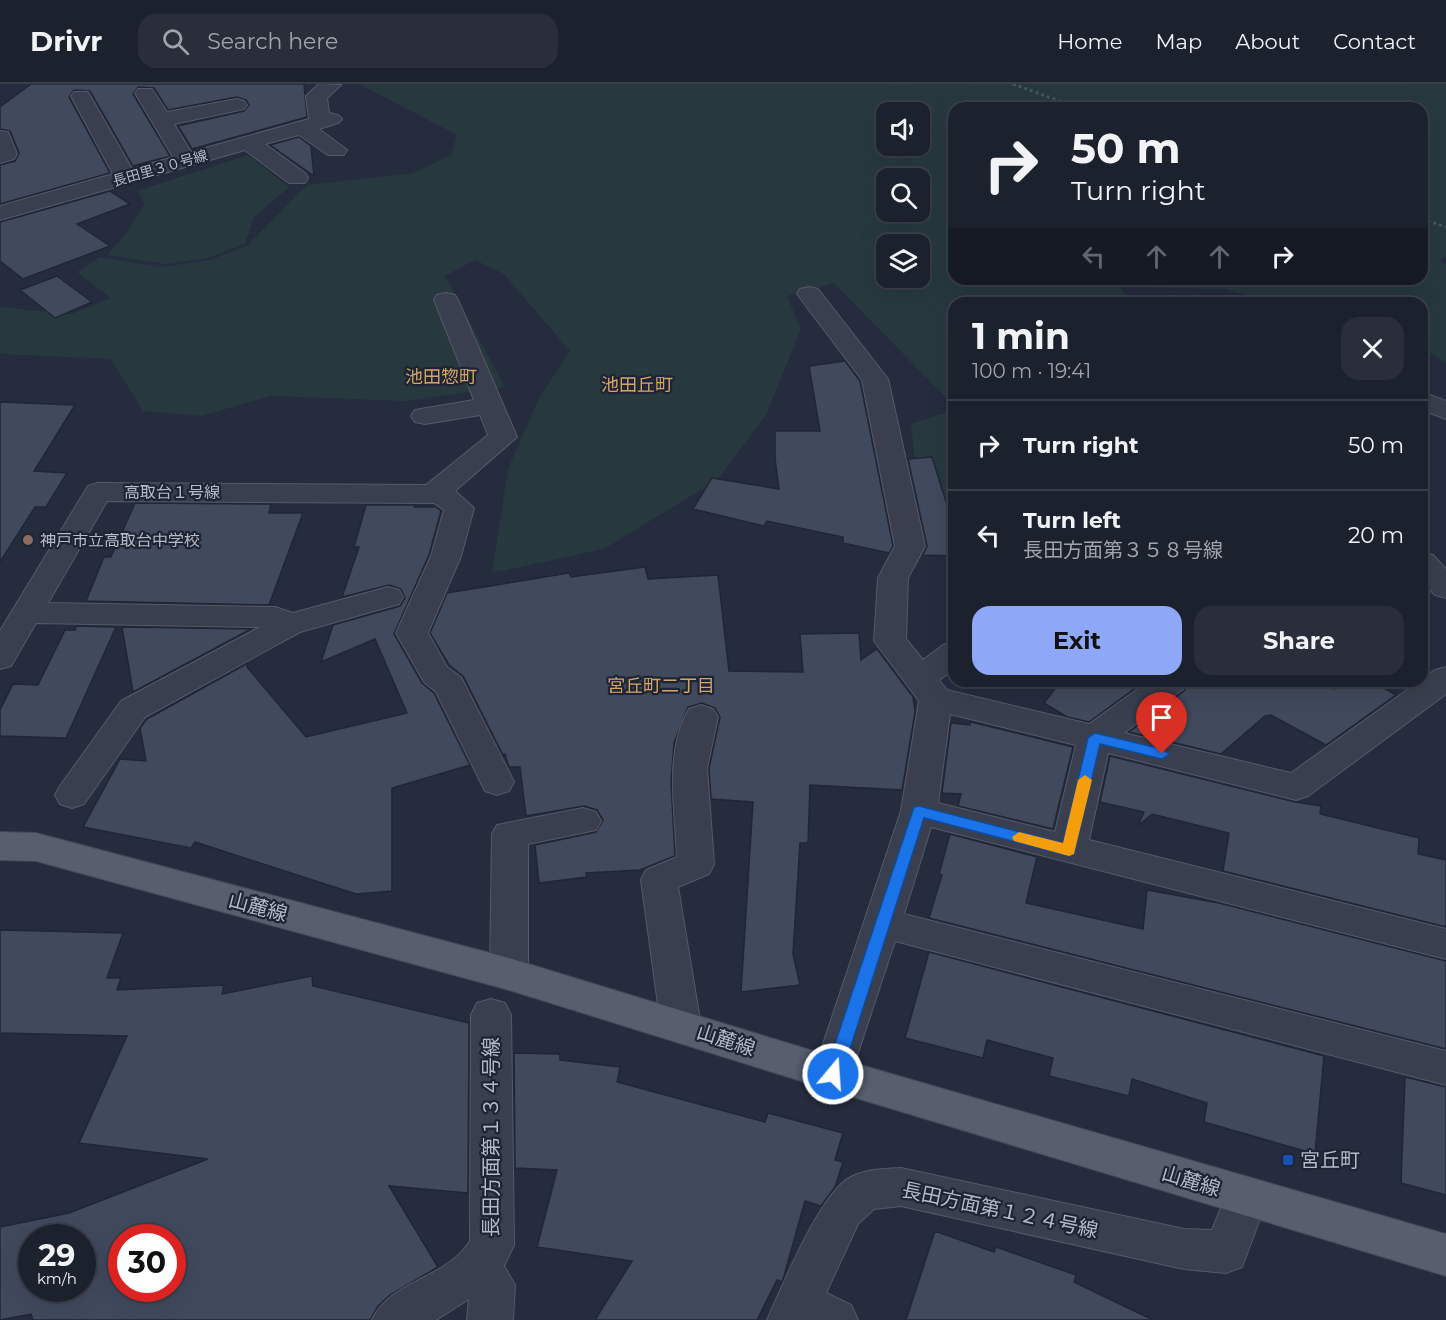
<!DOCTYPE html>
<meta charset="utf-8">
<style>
:root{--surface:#1c212e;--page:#292e3a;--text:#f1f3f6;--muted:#a0a3aa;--line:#3a3e4a;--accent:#8ea7f6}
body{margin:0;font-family:Montserrat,"Noto Sans JP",sans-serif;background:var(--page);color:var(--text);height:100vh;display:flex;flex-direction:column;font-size:22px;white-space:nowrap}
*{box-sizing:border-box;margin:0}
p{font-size:20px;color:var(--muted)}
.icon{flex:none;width:33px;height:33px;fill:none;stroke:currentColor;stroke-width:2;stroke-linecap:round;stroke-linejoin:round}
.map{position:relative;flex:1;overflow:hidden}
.side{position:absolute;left:948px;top:213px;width:480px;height:390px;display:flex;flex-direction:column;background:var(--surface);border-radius:18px;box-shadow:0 6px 24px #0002,0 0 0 2px var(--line)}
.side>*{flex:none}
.hud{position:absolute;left:948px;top:18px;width:480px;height:183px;border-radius:18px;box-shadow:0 6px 24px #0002,0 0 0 2px var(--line);background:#1c212e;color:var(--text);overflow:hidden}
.buttons{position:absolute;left:876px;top:18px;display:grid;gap:12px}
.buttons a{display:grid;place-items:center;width:54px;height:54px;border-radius:12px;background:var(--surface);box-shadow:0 6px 24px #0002,0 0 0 2px var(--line);font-size:30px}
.speed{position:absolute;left:18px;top:1140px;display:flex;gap:12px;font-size:30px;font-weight:700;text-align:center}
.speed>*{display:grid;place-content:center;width:78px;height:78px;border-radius:50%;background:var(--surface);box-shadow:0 6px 24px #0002,0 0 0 2px var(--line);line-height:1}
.speed small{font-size:15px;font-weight:400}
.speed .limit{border:9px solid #d22;background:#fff;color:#111}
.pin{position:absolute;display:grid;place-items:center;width:51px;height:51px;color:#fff;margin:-62px -26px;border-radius:50% 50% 50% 0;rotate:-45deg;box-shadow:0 0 6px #0007}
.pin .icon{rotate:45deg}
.me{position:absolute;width:66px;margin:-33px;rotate:18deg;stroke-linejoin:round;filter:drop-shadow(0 0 4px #0008)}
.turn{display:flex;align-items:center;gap:21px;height:126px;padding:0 24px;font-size:27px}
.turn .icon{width:78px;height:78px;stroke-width:2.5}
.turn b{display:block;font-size:42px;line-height:51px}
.lanes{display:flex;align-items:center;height:57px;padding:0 24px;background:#0003;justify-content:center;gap:30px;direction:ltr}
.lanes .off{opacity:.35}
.round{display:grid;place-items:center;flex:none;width:63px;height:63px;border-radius:18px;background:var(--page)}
.summary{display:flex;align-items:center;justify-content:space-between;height:102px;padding:0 24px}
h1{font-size:36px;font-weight:700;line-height:45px}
.button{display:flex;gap:12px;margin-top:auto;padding:12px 24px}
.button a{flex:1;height:69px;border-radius:18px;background:var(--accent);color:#111;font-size:24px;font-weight:700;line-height:69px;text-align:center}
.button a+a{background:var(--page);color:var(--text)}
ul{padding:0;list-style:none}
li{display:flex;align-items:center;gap:18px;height:90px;padding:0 24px;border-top:2px solid var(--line)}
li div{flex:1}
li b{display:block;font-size:22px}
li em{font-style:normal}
header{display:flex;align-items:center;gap:36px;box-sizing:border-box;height:84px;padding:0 30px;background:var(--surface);border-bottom:2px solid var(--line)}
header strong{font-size:28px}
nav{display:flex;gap:33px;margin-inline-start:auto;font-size:21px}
.search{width:420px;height:54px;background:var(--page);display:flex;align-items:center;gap:15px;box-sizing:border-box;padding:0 21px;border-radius:18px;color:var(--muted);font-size:22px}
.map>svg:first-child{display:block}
</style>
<header>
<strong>Drivr</strong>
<div class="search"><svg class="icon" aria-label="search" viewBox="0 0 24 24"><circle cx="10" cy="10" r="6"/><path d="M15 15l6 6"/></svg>Search here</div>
<nav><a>Home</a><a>Map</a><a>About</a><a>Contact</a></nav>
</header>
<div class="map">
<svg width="1446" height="1236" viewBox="0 0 1446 1236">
<rect width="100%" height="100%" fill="#252c3e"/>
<path fill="#27393f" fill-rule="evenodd" d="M 359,0 L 1446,0 L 1446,173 L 1440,176 L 1446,180 L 1446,279 L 1422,264 L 1422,219 L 1274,219 L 1226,205 L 1120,203 L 1131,219 L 954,219 L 954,322 L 834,199 L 787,212 L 801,245 L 765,333 L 717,396 L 604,465 L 492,489 L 508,385 L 538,316 L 570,267 L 504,190 L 475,176 L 445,192 L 505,303 L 406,317 L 270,312 L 202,332 L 143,327 L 111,275 L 0,270 L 0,223 L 71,230 L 111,214 L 77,188 L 100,173 L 161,183 L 210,176 L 248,161 L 307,101 L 413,89 L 451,71 L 457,51 ZM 954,24 L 1422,24 L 1422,195 L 954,195 ZM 886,28 L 920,28 L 920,62 L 886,62 ZM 886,94 L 920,94 L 920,128 L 886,128 ZM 886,160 L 920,160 L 920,194 L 886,194 Z
M 248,71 L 289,103 L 254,133 L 245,160 L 207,174 L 164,180 L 107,171 L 128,147 L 145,119 L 137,107 Z
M 954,326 L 954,439 L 919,416 L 911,340 Z"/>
<path fill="#414a5d" stroke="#202635" stroke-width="1.5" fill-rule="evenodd" d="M 31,0 L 304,0 L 307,33 L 192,65 L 178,42 L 244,27 L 249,21 L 246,16 L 237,13 L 168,26 L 154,4 L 138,3 L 133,10 L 170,72 L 133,82 L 90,7 L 74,6 L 69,13 L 110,89 L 0,120 L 0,81 L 15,77 L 19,69 L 10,47 L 0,45 L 0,23 Z
M 299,53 L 311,62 L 314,92 L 270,61 Z
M 110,107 L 130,120 L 77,140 L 110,162 L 23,195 L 0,177 L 0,138 Z
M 57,192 L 92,218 L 55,234 L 20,206 Z
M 845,277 L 860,297 L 893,462 L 889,469 L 843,459 L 843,453 L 767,437 L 764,442 L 693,425 L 712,394 L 779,405 L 775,375 L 775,347 L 820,347 L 809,282 Z
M 0,318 L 75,321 L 34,387 L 67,389 L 46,423 L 35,423 L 0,478 Z
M 932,373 L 948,424 L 954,424 L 954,472 L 923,471 L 927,462 L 908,375 Z
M 135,419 L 271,420 L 269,429 L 303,429 L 269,521 L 86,517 L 104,473 L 111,473 Z
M 366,421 L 414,421 L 414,423 L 436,423 L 441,427 L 429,471 L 394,550 L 422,599 L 434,609 L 470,681 L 392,704 L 392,807 L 356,810 L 195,758 L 191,764 L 83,743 L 120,675 L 146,677 L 140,644 L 147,635 L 248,579 L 247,583 L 306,653 L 407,629 L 375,555 L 321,578 L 333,541 L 400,522 L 405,514 L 401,505 L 389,501 L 342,513 L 359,463 L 354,463 Z
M 645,483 L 648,495 L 718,491 L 729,587 L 803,588 L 800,550 L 859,549 L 861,576 L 877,565 L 913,613 L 915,628 L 902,706 L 810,701 L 808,759 L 800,759 L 793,870 L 800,901 L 741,908 L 753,718 L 711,715 L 709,684 L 720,633 L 715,624 L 702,619 L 688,623 L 674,659 L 671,697 L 675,772 L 640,786 L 586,789 L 587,793 L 539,799 L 535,761 L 596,748 L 603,736 L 597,726 L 584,722 L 526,732 L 520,683 L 509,683 L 505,670 L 503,671 L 463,592 L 449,581 L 430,549 L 447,509 L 569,489 L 571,493 Z
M 76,542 L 116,543 L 66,654 L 0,652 L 0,626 L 13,600 L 38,601 L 65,546 L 75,546 Z
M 122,543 L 251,545 L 133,608 Z
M 1061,597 L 1145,597 L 1089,638 L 1067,633 L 1044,619 Z
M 1189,597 L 1321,597 L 1334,605 L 1344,597 L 1372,597 L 1396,611 L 1326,661 L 1271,631 L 1265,632 L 1221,670 L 1129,648 L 1184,607 Z
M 971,638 L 1073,663 L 1053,745 L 958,722 L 961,710 L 942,709 L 951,639 L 970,641 Z
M 1110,672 L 1295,718 L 1321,722 L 1320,730 L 1419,754 L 1418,770 L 1446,776 L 1446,843 L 1223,787 L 1229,749 L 1152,730 L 1138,742 L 1144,728 L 1100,718 Z
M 950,750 L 1037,773 L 1026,819 L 1143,845 L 1147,806 L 1219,819 L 1446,877 L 1446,965 L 929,834 L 942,791 L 939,790 Z
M 0,846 L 123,849 L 107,894 L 121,894 L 117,906 L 224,901 L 222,910 L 312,892 L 313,902 L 469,939 L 468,1109 L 389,1102 L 438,1183 L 390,1211 L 378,1222 L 370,1236 L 33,1236 L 31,1230 L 0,1236 L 0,1143 L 69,1129 L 208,1075 L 79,1059 L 127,952 L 0,949 ZM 32,1154 L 82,1154 L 82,1204 L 32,1204 ZM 122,1154 L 172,1154 L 172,1204 L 122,1204 Z
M 929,868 L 1324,972 L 1315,1070 L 1204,1038 L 1207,1019 L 1132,995 L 1129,1012 L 1049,992 L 1053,974 L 987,956 L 983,974 L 905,954 Z
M 514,969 L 560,970 L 560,976 L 620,983 L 617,998 L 765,1038 L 768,1029 L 843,1049 L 835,1076 L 843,1078 L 835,1103 L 821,1122 L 805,1117 L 784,1192 L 782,1198 L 777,1196 L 757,1236 L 595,1236 L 632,1177 L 537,1163 L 557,1086 L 515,1084 Z
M 1405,993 L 1446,1003 L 1446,1111 L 1401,1099 Z
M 935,1147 L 994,1168 L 996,1163 L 1076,1191 L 1074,1198 L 1153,1236 L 906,1236 Z"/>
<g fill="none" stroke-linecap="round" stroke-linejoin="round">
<defs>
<path id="minor" d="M 319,0 L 341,1 L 327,14 L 329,29 L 338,31 L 342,35 L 338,39 L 319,45 L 347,66 L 344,71 L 328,71 L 299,51 L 265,60 L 305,89 L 308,94 L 305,99 L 289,99 L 245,66 L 0,136 L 0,122 L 113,90 L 71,12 L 74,8 L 88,8 L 132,85 L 173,73 L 135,9 L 138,5 L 152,5 L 167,28 L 237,15 L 244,17 L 247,21 L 244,25 L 174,40 L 191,68 L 309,35 L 306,12 Z
M 0,47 L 8,48 L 17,70 L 14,75 L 0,79 Z
M 809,203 L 818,205 L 888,295 L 925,462 L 908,494 L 906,555 L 923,576 L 943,561 L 954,558 L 954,585 L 939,596 L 947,606 L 1089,640 L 1149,597 L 1187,597 L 1183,605 L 1124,649 L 1291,689 L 1435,586 L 1446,583 L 1446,610 L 1308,712 L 1296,716 L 1108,669 L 1089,756 L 1446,845 L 1446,875 L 931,743 L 904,830 L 1446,967 L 1446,1001 L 895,857 L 847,1002 L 833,1007 L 819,1002 L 813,990 L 901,727 L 919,617 L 874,557 L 878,494 L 895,462 L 862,296 L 797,210 L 800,205 ZM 950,630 L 1076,661 L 1055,748 L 938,719 Z
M 446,209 L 455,211 L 458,216 L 517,353 L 455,407 L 474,424 L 461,472 L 428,549 L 447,583 L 461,593 L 465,601 L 514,698 L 509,707 L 497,711 L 485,707 L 436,608 L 424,598 L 396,549 L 431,472 L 444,426 L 434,419 L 107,417 L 48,519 L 275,523 L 293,529 L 388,503 L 399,506 L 403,513 L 399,520 L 300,548 L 145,633 L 84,720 L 72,724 L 60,720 L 55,711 L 60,702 L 121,617 L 260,543 L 36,539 L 11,582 L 0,585 L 0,547 L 88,402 L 98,399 L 426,401 L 488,351 L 480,331 L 425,340 L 415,338 L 411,332 L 415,326 L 474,316 L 434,216 L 437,211 Z
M 1422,308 L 1446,317 L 1446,335 L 1422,326 Z
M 1422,468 L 1433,471 L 1446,485 L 1446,514 L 1435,511 L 1422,497 Z
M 701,621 L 713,625 L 718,633 L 707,684 L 714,780 L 709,790 L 678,803 L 701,942 L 695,954 L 681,958 L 667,954 L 661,942 L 641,796 L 646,786 L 677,773 C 675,726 664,667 689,625 Z
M 583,724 L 596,728 L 601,737 L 596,746 L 528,760 L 528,890 L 523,901 L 509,906 L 495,901 L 490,890 L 492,750 L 497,741 Z
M 491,915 L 505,919 L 511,931 L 514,1161 L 504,1182 L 515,1201 L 513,1236 L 467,1236 L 469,1215 L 436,1236 L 372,1236 C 389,1197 448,1194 470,1157 L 471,931 L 477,919 Z
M 901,1084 L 1184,1145 L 1212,1146 L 1231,1099 L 1246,1094 L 1261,1099 L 1268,1113 L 1242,1183 L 1226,1189 L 1184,1185 L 901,1122 L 874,1125 L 858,1140 L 826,1209 L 851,1221 L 858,1236 L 767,1236 C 782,1203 821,1107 851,1093 C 866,1085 884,1085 901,1084 Z"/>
<path id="major" d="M 0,748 L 36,749 L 509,874 L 833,973 L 1446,1150 L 1446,1192 L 833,1007 L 509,906 L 36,777 L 0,776 Z"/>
</defs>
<use href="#minor" stroke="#545a69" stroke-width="2"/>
<use href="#major" stroke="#424857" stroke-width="2"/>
<path stroke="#45565c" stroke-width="3" stroke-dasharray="3 3" stroke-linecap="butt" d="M 1013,0 L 1079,24
M 1422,135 L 1446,143"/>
<use href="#minor" fill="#393f4e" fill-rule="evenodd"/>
<use href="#major" fill="#575e6e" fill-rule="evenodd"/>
</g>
<path fill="#1a73e8" stroke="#114b97" stroke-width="1.5" d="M 1095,649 L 1162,665 L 1169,670 L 1162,675 L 1100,660 L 1074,770 L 1069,772 L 924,734 L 842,990 L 839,995 L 827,995 L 825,990 L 914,723 L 919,722 L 1063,759 L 1088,654 Z"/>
<path fill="#f59e0b" d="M 1085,691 L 1092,696 L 1074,770 L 1069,772 L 1014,757 L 1012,753 L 1019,748 L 1063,759 L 1078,696 Z"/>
<circle fill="#8d6e63" stroke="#1e2433" stroke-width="2" cx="28" cy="456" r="6"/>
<rect fill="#1a4fb4" stroke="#1e2433" stroke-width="2" x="1282" y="1070" width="12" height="12" rx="3"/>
<g text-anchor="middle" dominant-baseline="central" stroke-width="4.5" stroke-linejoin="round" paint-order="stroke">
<g font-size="14" fill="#b5bac9" stroke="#1e2433">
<text transform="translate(160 84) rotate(-16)">長田里３０号線</text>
</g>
<g font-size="16" fill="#b5bac9" stroke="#1e2433">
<text x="172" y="408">高取台１号線</text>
</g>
<g font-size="16" fill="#b5bac9" stroke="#1e2433" text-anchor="start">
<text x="40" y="456">神戸市立高取台中学校</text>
</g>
<g font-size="18" fill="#d3a667" stroke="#1e2433">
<text x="441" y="293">池田惣町</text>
<text x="637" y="301">池田丘町</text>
<text x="661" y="602">宮丘町二丁目</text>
</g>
<g font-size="20" fill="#b5bac9" stroke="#1e2433">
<text transform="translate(258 823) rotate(15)">山麓線</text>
<text transform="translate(726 956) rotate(18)">山麓線</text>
<text transform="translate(491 1053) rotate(-90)">長田方面第１３４号線</text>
<text transform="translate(1191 1097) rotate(17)">山麓線</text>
<text transform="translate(1000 1126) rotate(12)">長田方面第１２４号線</text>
</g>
<g font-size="20" fill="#b5bac9" stroke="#1e2433" text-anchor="start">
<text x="1300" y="1076">宮丘町</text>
</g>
</g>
</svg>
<div class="buttons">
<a><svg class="icon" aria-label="sound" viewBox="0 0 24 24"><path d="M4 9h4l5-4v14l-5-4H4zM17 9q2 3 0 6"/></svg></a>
<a><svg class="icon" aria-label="search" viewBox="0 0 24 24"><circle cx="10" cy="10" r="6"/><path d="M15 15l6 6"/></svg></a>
<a><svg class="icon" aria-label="layers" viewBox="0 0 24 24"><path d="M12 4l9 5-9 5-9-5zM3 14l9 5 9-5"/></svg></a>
</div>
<div class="speed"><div>29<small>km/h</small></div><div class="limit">30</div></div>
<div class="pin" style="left:1162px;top:670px;background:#d93025"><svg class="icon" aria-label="arrive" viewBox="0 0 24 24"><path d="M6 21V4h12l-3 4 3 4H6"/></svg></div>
<svg class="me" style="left:833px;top:990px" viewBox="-20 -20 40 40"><circle r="17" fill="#1a73e8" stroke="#fff" stroke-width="3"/><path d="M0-11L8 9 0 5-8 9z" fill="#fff"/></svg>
<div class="hud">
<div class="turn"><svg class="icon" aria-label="right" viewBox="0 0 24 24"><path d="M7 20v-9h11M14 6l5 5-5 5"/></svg><div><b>50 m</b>Turn right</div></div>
<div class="lanes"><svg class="icon off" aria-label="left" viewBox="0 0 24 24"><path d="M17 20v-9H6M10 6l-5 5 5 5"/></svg><svg class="icon off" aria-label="ahead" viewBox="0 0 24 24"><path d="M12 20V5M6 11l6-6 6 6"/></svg><svg class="icon off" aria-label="ahead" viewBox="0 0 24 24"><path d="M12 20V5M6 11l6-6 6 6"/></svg><svg class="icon" aria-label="right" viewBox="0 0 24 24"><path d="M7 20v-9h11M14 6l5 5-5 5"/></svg></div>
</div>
<section class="side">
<div class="summary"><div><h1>1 min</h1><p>100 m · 19:41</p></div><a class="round"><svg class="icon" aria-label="close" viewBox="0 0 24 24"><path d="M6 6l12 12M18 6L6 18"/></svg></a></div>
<ul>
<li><svg class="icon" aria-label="right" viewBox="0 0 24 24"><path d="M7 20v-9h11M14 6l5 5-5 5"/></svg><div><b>Turn right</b></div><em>50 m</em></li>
<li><svg class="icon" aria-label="left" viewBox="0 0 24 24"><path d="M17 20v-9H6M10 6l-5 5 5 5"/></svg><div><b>Turn left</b><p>長田方面第３５８号線</p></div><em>20 m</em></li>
</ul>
<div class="button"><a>Exit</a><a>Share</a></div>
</section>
</div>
